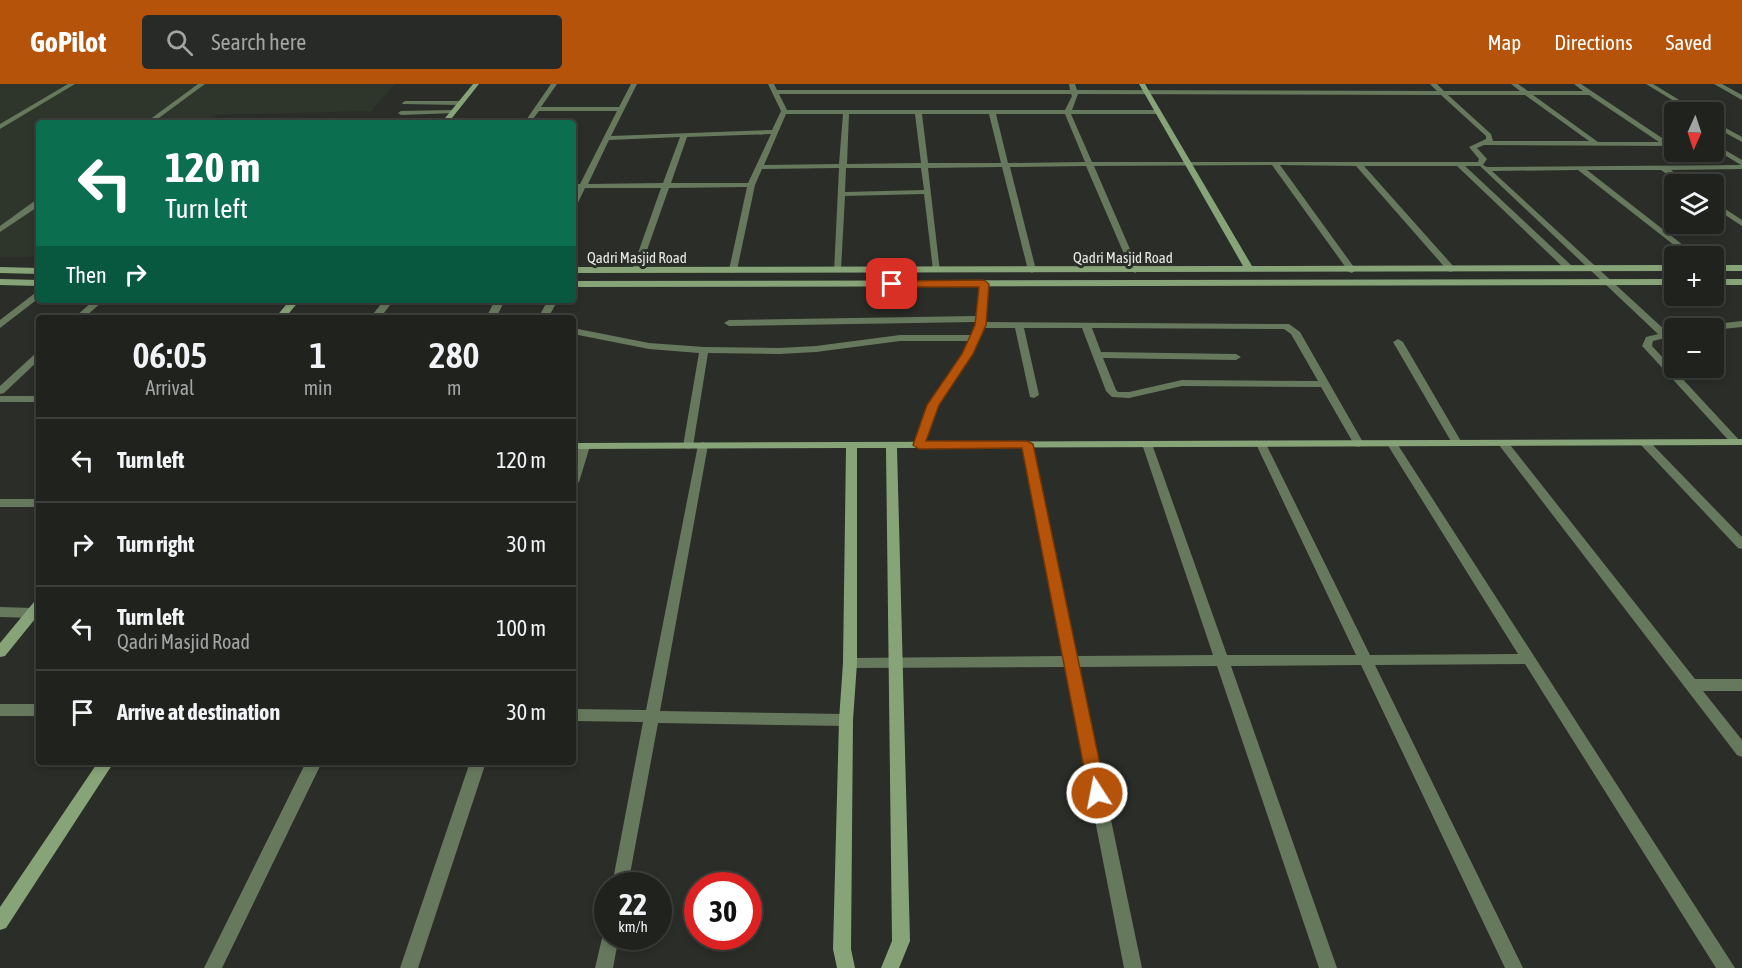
<!DOCTYPE html>
<meta charset="utf-8">
<style>
:root{--surface:#20221e;--page:#282a27;--text:#f1f3f6;--muted:#a2a4a4;--line:#3d3f3c;--accent:#b45309}
body{margin:0;font-family:"Asap Condensed",sans-serif;background:var(--page);color:var(--text);height:100vh;display:flex;flex-direction:column;font-size:22px;white-space:nowrap}
*{box-sizing:border-box;margin:0}
p{font-size:20px;color:var(--muted)}
.icon{flex:none;width:33px;height:33px;fill:none;stroke:currentColor;stroke-width:2;stroke-linecap:round;stroke-linejoin:round}
.map{position:relative;flex:1;overflow:hidden}
.sheet{position:absolute;left:36px;top:231px;width:540px;height:450px;display:flex;flex-direction:column;background:var(--surface);border-radius:6px;box-shadow:0 3px 9px #0003,0 0 0 2px var(--line)}
.sheet>*{flex:none}
.guide{position:absolute;left:36px;top:36px;width:540px;height:183px;border-radius:6px;box-shadow:0 3px 9px #0003,0 0 0 2px var(--line);background:#0b6e4f;color:#fff;overflow:hidden}
.needle{width:39px;rotate:183deg}
.fabs{position:absolute;left:1664px;top:18px;display:grid;gap:12px}
.fabs a{display:grid;place-items:center;width:60px;height:60px;border-radius:6px;background:var(--surface);box-shadow:0 3px 9px #0003,0 0 0 2px var(--line);font-size:30px}
.speed{position:absolute;left:594px;top:788px;display:flex;gap:12px;font-size:30px;font-weight:700;text-align:center}
.speed>*{display:grid;place-content:center;width:78px;height:78px;border-radius:50%;background:var(--surface);box-shadow:0 3px 9px #0003,0 0 0 2px var(--line);line-height:1}
.speed small{font-size:15px;font-weight:400}
.speed .limit{border:9px solid #d22;background:#fff;color:#111}
.pin{position:absolute;display:grid;place-items:center;width:51px;height:51px;color:#fff;margin:-26px;border-radius:12px;box-shadow:0 3px 9px #0006}
.me{position:absolute;width:66px;margin:-33px;rotate:349deg;stroke-linejoin:round;filter:drop-shadow(0 0 4px #0008)}
.turn{display:flex;align-items:center;gap:21px;height:126px;padding:0 30px;font-size:27px}
.turn .icon{width:78px;height:78px;stroke-width:2.5}
.turn b{display:block;font-size:42px;line-height:51px}
.then{display:flex;align-items:center;height:57px;padding:0 30px;background:#0003;gap:12px;font-size:22px}
.eta{display:flex;justify-content:space-evenly;align-items:center;height:102px;text-align:center}
.eta b{font-size:36px;font-weight:600;line-height:42px}
ul{padding:0;list-style:none}
li{display:flex;align-items:center;gap:18px;height:84px;padding:0 30px;border-top:2px solid var(--line)}
li div{flex:1}
li b{display:block;font-size:22px}
li em{font-style:normal}
header{display:flex;align-items:center;gap:36px;box-sizing:border-box;height:84px;padding:0 30px;background:var(--accent);color:#fff}
header strong{font-size:28px}
nav{display:flex;gap:33px;margin-inline-start:auto;font-size:21px}
.search{width:420px;height:54px;background:var(--page);display:flex;align-items:center;gap:15px;box-sizing:border-box;padding:0 21px;border-radius:6px;color:var(--muted);font-size:22px}
.map>svg:first-child{display:block}
</style>
<header>
<strong>GoPilot</strong>
<div class="search"><svg class="icon" aria-label="search" viewBox="0 0 24 24"><circle cx="10" cy="10" r="6"/><path d="M15 15l6 6"/></svg>Search here</div>
<nav><a>Map</a><a>Directions</a><a>Saved</a></nav>
</header>
<div class="map">
<svg width="1742" height="884" viewBox="0 0 1742 884">
<rect width="100%" height="100%" fill="#2a2d28"/>
<path fill="#2e352a" d="M 0,0 L 395,0 L 371,27 L 217,31 L 207,39 L 39,39 L 39,173 L 0,173 Z"/>
<g fill="none" stroke-linecap="round" stroke-linejoin="round">
<path fill="#67795d" fill-rule="evenodd" d="M 68,0 L 75,0 L 0,45 L 0,40 Z
M 198,0 L 205,0 L 152,39 L 145,39 Z
M 551,0 L 557,0 L 541,23 L 619,23 L 631,0 L 637,0 L 611,52 L 772,46 L 781,27 L 768,0 L 774,0 L 777,6 L 1070,6 L 1069,0 L 1075,0 L 1077,6 L 1437,7 L 1430,0 L 1437,0 L 1444,7 L 1520,7 L 1511,0 L 1518,0 L 1528,7 L 1583,7 L 1574,0 L 1581,0 L 1668,58 L 1674,58 L 1674,62 L 1484,61 L 1477,64 L 1487,75 L 1483,81 L 1487,83 L 1741,81 L 1713,64 L 1713,59 L 1742,76 L 1742,85 L 1671,86 L 1689,100 L 1682,100 L 1661,86 L 1587,86 L 1697,172 L 1688,172 L 1578,86 L 1492,87 L 1667,248 L 1674,246 L 1674,252 L 1653,257 L 1652,262 L 1741,358 L 1740,360 L 1732,360 L 1644,264 L 1642,262 L 1646,253 L 1658,250 L 1480,82 L 1465,82 L 1572,182 L 1572,186 L 1566,186 L 1457,82 L 1364,82 L 1454,183 L 1455,185 L 1451,188 L 1448,187 L 1356,82 L 1280,81 L 1356,186 L 1352,189 L 1349,188 L 1272,81 L 1094,82 L 1139,186 L 1135,189 L 1131,186 L 1086,82 L 1010,83 L 1036,186 L 1032,189 L 1028,186 L 1002,83 L 928,84 L 940,188 L 933,186 L 924,110 L 845,112 L 841,186 L 834,188 L 839,84 L 762,85 L 755,101 L 737,186 L 733,189 L 729,186 L 747,103 L 669,104 L 640,186 L 636,189 L 632,186 L 661,104 L 585,104 L 577,121 L 573,123 L 573,113 L 578,104 L 573,104 L 573,100 L 580,100 L 617,27 L 539,27 L 530,39 L 524,39 ZM 779,10 L 1071,10 L 1072,12 L 1065,26 L 787,26 ZM 1078,10 L 1441,11 L 1486,52 L 1486,55 L 1469,63 L 1479,75 L 1478,78 L 1092,78 L 1071,30 L 1158,30 L 1161,28 L 1158,26 L 1072,26 ZM 1448,11 L 1525,11 L 1589,57 L 1493,57 L 1491,50 ZM 1533,11 L 1589,11 L 1659,58 L 1598,58 ZM 786,30 L 843,30 L 839,80 L 764,81 ZM 849,30 L 915,30 L 921,79 L 847,80 ZM 922,30 L 989,30 L 1001,79 L 928,79 ZM 996,30 L 1065,30 L 1085,78 L 1008,79 ZM 771,50 L 748,99 L 671,99 L 687,53 ZM 680,53 L 663,99 L 588,100 L 609,56 ZM 846,84 L 921,84 L 924,106 L 845,108 Z
M 1646,0 L 1653,0 L 1699,28 L 1692,28 Z
M 1714,0 L 1722,0 L 1742,11 L 1742,16 Z
M 405,17 L 460,17 L 463,19 L 460,21 L 403,20 L 402,19 Z
M 453,26 L 455,27 L 455,29 L 401,31 L 398,29 L 401,27 Z
M 254,35 L 360,37 L 363,39 L 252,38 L 251,37 Z
M 1713,37 L 1742,53 L 1742,58 L 1713,42 Z
M 36,116 L 39,116 L 39,122 L 0,148 L 0,142 Z
M 1713,117 L 1742,136 L 1742,142 L 1713,123 Z
M 984,197 L 988,200 L 985,238 L 1289,240 L 1300,248 L 1364,360 L 1359,363 L 1355,362 L 1321,303 L 1182,302 L 1129,314 L 1112,313 L 1106,307 L 1082,244 L 1024,244 L 1039,311 L 1034,314 L 1030,313 L 1015,244 L 983,244 L 973,269 L 938,321 L 923,363 L 919,364 L 914,361 L 928,321 L 963,269 L 968,257 L 900,257 L 816,268 L 779,270 L 708,269 L 693,362 L 688,365 L 683,362 L 699,269 L 649,265 L 573,250 L 573,244 L 649,259 L 704,263 L 779,264 L 816,262 L 900,251 L 971,251 L 976,238 L 729,242 L 724,239 L 729,236 L 976,232 L 980,200 ZM 1092,244 L 1284,245 L 1291,250 L 1318,297 L 1182,296 L 1129,308 L 1118,308 L 1116,306 L 1103,274 L 1236,276 L 1241,273 L 1236,270 L 1101,268 Z
M 39,206 L 39,214 L 0,244 L 0,236 Z
M 94,216 L 104,216 L 84,234 L 74,234 Z
M 384,216 L 394,216 L 380,234 L 370,234 Z
M 495,216 L 505,216 L 496,234 L 486,234 Z
M 548,216 L 558,216 L 548,234 L 538,234 Z
M 1742,237 L 1742,243 L 1713,246 L 1713,244 L 1702,244 L 1707,241 Z
M 1398,255 L 1403,258 L 1462,359 L 1461,361 L 1457,362 L 1452,359 L 1393,258 Z
M 39,268 L 39,276 L 4,309 L 0,310 L 0,302 L 36,269 Z
M 0,312 L 39,312 L 39,318 L 0,318 Z
M 1503,356 L 1507,357 L 1695,595 L 1742,595 L 1742,607 L 1703,607 L 1742,656 L 1742,673 L 1737,671 L 1499,361 L 1498,359 Z
M 1645,356 L 1649,357 L 1742,453 L 1742,465 L 1738,464 L 1641,361 L 1640,359 Z
M 1027,357 L 1032,360 L 1077,572 L 1213,571 L 1142,360 L 1147,357 L 1152,360 L 1227,571 L 1356,571 L 1256,360 L 1261,357 L 1266,360 L 1370,571 L 1518,570 L 1387,360 L 1392,357 L 1396,358 L 1735,884 L 1716,884 L 1525,580 L 1375,581 L 1523,884 L 1505,884 L 1361,581 L 1231,582 L 1337,884 L 1319,884 L 1217,582 L 1079,583 L 1142,884 L 1124,884 L 1065,583 L 850,584 L 845,583 L 843,579 L 845,575 L 850,574 L 1063,572 L 1022,360 Z
M 703,358 L 708,361 L 660,627 L 846,630 L 851,632 L 853,636 L 851,640 L 846,642 L 658,639 L 628,801 L 612,801 L 643,638 L 573,637 L 573,625 L 646,626 L 698,361 Z
M 585,359 L 590,362 L 579,398 L 573,402 C 573,389 572,365 585,359 Z
M 0,415 L 39,415 L 39,423 L 0,423 Z
M 0,523 L 33,524 L 38,526 L 39,530 L 33,534 L 0,533 Z
M 0,620 L 39,620 L 39,632 L 0,632 Z
M 306,678 L 322,678 L 222,884 L 204,884 Z
M 470,678 L 486,678 L 418,884 L 400,884 Z
M 608,844 L 608,852 L 619,852 L 613,884 L 595,884 L 604,846 Z"/>
<path fill="#87a478" fill-rule="evenodd" d="M 473,0 L 479,0 L 448,39 L 441,39 Z
M 1139,0 L 1145,0 L 1252,182 L 1674,181 L 1674,187 L 573,189 L 573,183 L 1243,182 Z
M 1713,181 L 1742,181 L 1742,187 L 1713,187 Z
M 0,183 L 39,184 L 39,190 L 0,189 Z
M 0,195 L 39,196 L 39,202 L 0,201 Z
M 1674,195 L 1674,201 L 573,203 L 573,197 Z
M 1713,195 L 1742,195 L 1742,201 L 1713,201 Z
M 290,216 L 300,216 L 285,234 L 275,234 Z
M 1742,355 L 1742,361 L 897,364 L 910,857 L 899,884 L 881,884 L 892,857 L 886,364 L 857,364 L 857,579 L 853,636 L 851,865 L 855,884 L 837,884 L 833,865 L 839,636 L 843,579 L 846,364 L 573,365 L 573,359 Z
M 39,516 L 39,530 L 5,572 L 0,573 L 0,559 L 34,518 Z
M 98,678 L 114,678 L 6,844 L 0,846 L 0,823 Z"/>
</g>
<path fill="#b45309" stroke="#753606" stroke-width="1.5" d="M 984,196 L 989,200 L 986,241 L 973,270 L 939,321 L 926,357 L 1027,357 L 1033,360 L 1106,709 L 1104,714 L 1097,717 L 1091,714 L 1089,709 L 1022,364 L 919,365 L 913,361 L 927,321 L 962,270 L 975,241 L 979,203 L 892,203 L 887,200 L 892,197 Z"/>
<g text-anchor="middle" dominant-baseline="central" stroke-width="6" stroke-linejoin="round" paint-order="stroke">
<g font-size="15" fill="#e5e8e4" stroke="#2a2d28">
<text x="637" y="173">Qadri Masjid Road</text>
<text x="1123" y="173">Qadri Masjid Road</text>
</g>
</g>
</svg>
<div class="fabs">
<a><svg class="needle" viewBox="-14 -14 28 28"><path d="M0-13l5 13h-10z" fill="#e53935"/><path d="M0 13l5-13h-10z" fill="#a2a4a4"/></svg></a>
<a><svg class="icon" aria-label="layers" viewBox="0 0 24 24"><path d="M12 4l9 5-9 5-9-5zM3 14l9 5 9-5"/></svg></a>
<a>+</a>
<a>−</a>
</div>
<div class="speed"><div>22<small>km/h</small></div><div class="limit">30</div></div>
<div class="pin" style="left:892px;top:200px;background:#d93025"><svg class="icon" aria-label="arrive" viewBox="0 0 24 24"><path d="M6 21V4h12l-3 4 3 4H6"/></svg></div>
<svg class="me" style="left:1097px;top:709px" viewBox="-20 -20 40 40"><circle r="17" fill="#b45309" stroke="#fff" stroke-width="3"/><path d="M0-11L8 9 0 5-8 9z" fill="#fff"/></svg>
<div class="guide">
<div class="turn"><svg class="icon" aria-label="left" viewBox="0 0 24 24"><path d="M17 20v-9H6M10 6l-5 5 5 5"/></svg><div><b>120 m</b>Turn left</div></div>
<div class="then">Then<svg class="icon" aria-label="right" viewBox="0 0 24 24"><path d="M7 20v-9h11M14 6l5 5-5 5"/></svg></div>
</div>
<section class="sheet">
<div class="eta">
<div><b>06:05</b><p>Arrival</p></div>
<div><b>1</b><p>min</p></div>
<div><b>280</b><p>m</p></div>
</div>
<ul>
<li><svg class="icon" aria-label="left" viewBox="0 0 24 24"><path d="M17 20v-9H6M10 6l-5 5 5 5"/></svg><div><b>Turn left</b></div><em>120 m</em></li>
<li><svg class="icon" aria-label="right" viewBox="0 0 24 24"><path d="M7 20v-9h11M14 6l5 5-5 5"/></svg><div><b>Turn right</b></div><em>30 m</em></li>
<li><svg class="icon" aria-label="left" viewBox="0 0 24 24"><path d="M17 20v-9H6M10 6l-5 5 5 5"/></svg><div><b>Turn left</b><p>Qadri Masjid Road</p></div><em>100 m</em></li>
<li><svg class="icon" aria-label="arrive" viewBox="0 0 24 24"><path d="M6 21V4h12l-3 4 3 4H6"/></svg><div><b>Arrive at destination</b></div><em>30 m</em></li>
</ul>
</section>
</div>
